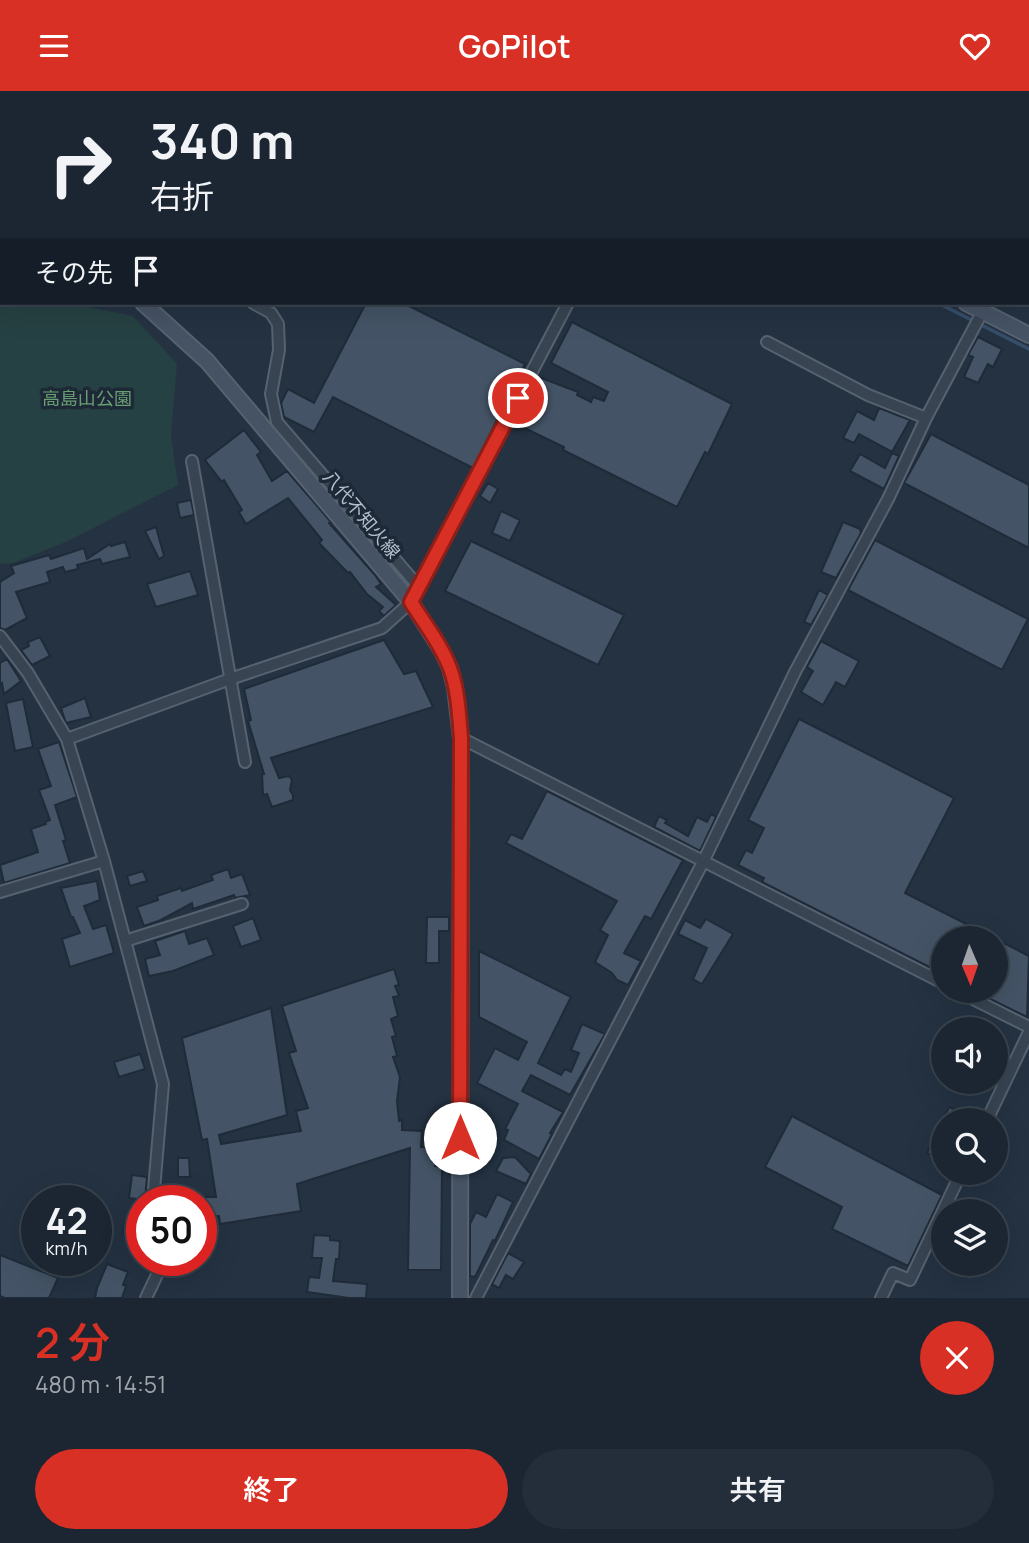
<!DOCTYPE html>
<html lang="ja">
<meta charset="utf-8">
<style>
:root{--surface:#1b2632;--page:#242e3a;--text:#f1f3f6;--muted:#a0a5ac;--line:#39434d;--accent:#d93025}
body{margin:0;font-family:Manrope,"Noto Sans JP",sans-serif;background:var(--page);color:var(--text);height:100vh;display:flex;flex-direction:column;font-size:26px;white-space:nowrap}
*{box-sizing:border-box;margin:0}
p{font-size:23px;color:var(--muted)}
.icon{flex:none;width:38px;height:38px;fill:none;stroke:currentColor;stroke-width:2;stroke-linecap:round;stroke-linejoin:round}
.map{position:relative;height:1207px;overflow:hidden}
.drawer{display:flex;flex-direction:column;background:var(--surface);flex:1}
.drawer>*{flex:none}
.hud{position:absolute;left:0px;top:0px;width:1029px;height:214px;box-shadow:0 7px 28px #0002,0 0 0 2px var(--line);background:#1b2632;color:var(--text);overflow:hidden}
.needle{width:46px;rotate:178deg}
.buttons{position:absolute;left:931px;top:835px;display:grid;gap:14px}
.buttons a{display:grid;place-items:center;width:77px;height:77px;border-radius:50%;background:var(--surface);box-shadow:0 7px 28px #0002,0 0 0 2px var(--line);font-size:35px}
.speed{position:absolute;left:21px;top:1094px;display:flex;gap:14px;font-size:35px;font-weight:700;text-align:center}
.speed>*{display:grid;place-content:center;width:91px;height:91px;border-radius:50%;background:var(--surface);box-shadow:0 7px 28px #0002,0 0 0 2px var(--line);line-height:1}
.speed small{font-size:18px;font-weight:400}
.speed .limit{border:10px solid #d22;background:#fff;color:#111}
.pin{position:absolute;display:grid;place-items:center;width:60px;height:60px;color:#fff;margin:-30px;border:4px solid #fff;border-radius:50%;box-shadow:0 2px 7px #0007}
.me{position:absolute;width:77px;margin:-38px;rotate:0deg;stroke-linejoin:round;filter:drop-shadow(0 0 5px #0008)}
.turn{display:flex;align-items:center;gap:24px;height:147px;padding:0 35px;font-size:32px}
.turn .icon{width:91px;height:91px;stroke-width:2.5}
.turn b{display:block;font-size:49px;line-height:60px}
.then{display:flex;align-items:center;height:66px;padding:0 35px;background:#0003;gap:14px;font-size:26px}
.round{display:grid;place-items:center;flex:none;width:74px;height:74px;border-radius:37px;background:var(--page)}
.overview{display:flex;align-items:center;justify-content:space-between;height:119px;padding:0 35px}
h1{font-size:42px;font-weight:600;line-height:52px;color:var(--accent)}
.cta{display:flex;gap:14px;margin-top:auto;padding:14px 35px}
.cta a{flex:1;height:80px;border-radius:42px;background:var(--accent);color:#fff;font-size:28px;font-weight:600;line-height:80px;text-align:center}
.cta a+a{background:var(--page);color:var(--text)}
header{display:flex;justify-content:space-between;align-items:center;height:91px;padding:0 35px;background:var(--accent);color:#fff;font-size:32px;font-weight:600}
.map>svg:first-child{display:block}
</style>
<header><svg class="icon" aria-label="menu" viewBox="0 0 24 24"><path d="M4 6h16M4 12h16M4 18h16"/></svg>GoPilot<svg class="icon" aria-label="heart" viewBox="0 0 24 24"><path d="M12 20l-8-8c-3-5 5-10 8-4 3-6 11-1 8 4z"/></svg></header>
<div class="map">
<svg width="1029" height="1207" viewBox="0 0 1029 1207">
<rect width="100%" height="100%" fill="#243242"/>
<path fill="#264143" d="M 0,197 L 2,212 L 68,212 L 133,225 L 177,273 L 171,344 L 178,394 L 68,450 L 13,472 L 0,473 Z"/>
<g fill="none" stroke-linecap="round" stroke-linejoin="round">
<path stroke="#364e6a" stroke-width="3.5" d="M 528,0 L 532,2
M 938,212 L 1029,258"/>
</g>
<path fill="#445466" stroke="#1f2b39" stroke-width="2" d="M 366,212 L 403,212 L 525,273 L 473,377 L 333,306 L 314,341 L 284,326 L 281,312 L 288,298 L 314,312 Z
M 572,231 L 732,313 L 708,363 L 705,361 L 677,416 L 563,359 L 564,356 L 516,333 L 539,286 L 578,301 L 577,304 L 591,311 L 593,306 L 604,310 L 608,301 L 551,272 Z
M 978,246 L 1002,258 L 993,276 L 988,273 L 978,292 L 964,286 L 973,266 L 968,264 Z
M 879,317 L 910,329 L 892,361 L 859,343 L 854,352 L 843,347 L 857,320 L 874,329 Z
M 244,339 L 261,361 L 257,364 L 272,390 L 287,380 L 331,431 L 329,432 L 375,484 L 381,493 L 376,496 L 396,514 L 384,525 L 379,520 L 383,516 L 367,503 L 350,481 L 348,482 L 319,452 L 322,449 L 288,407 L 246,433 L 239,421 L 242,419 L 224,389 L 222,391 L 205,369 Z
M 931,343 L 1029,394 L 1029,457 L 904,392 Z
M 892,362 L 899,365 L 884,398 L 850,380 L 860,363 L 885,377 Z
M 488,392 L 498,398 L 490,412 L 480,405 Z
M 191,409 L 194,424 L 180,427 L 177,412 Z
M 501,420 L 520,429 L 510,450 L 492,442 Z
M 843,431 L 860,438 L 861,442 L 836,487 L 821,481 Z
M 156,436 L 164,465 L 159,468 L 145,440 Z
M 875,449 L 1028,528 L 1002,579 L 848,499 Z
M 471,450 L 624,524 L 598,574 L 445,500 Z
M 125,451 L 130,466 L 102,473 L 100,468 L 77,474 L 78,478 L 65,481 L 63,476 L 47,481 L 50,491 L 16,501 L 27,527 L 5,539 L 0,537 L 0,491 L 14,482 L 11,475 L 49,464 L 51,468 L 84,457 L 87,468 L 110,453 L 111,455 Z
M 190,480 L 198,504 L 156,516 L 147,493 Z
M 819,499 L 828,504 L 811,534 L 804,531 Z
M 40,546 L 50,565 L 32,574 L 21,559 L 29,555 L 28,551 Z
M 384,549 L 404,583 L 416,580 L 433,616 L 271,667 L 279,687 L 289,685 L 292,689 L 290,699 L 293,704 L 293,709 L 272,716 L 267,703 L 263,704 L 262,683 L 264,683 L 248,630 L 251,629 L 244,598 Z
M 821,550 L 859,570 L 845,596 L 836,591 L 823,614 L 801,601 L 813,580 L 807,576 Z
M 7,568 L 21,590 L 4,603 L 2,592 L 0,594 L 0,572 Z
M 85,607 L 91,626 L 66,632 L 61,617 Z
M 23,608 L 33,656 L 15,660 L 6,612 Z
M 799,628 L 954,707 L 905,802 L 994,847 L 943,847 L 943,883 L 762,791 L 764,787 L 738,774 L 746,759 L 752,762 L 764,737 L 748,729 Z
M 59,651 L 77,706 L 55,714 L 66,749 L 63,750 L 70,772 L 4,792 L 0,774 L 38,761 L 31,738 L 46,733 L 45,731 L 50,729 L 39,699 L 51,695 L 38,658 Z
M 547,700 L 683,769 L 651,828 L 645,825 L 624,862 L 641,870 L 628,894 L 617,889 L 612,882 L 595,871 L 608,844 L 600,839 L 617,810 L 506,752 L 511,743 L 522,748 Z
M 711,723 L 716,726 L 700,760 L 654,736 L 659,725 L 667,729 L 665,732 L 688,745 L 697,726 L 707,731 Z
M 228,778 L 231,787 L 242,783 L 250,804 L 235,807 L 234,804 L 193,818 L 192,812 L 161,829 L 144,835 L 137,816 L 158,809 L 157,805 L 181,797 L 182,800 L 213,789 L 211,784 Z
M 143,780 L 147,790 L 130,795 L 127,785 Z
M 97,790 L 100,809 L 84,815 L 93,838 L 106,834 L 114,862 L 70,876 L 62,848 L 80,842 L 73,826 L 71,826 L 61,797 Z
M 427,826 L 449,826 L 449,840 L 439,840 L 439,872 L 426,872 Z
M 253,827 L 261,849 L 241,856 L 233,835 Z
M 706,828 L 733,843 L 702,893 L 693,888 L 707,857 L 678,843 L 685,829 L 700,837 Z
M 185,840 L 189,853 L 207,847 L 214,864 L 173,880 L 149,885 L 145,868 L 160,864 L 155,850 Z
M 996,848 L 1029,865 L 1027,926 L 974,900 L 996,900 Z
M 479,860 L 571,906 L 538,972 L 561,984 L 565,978 L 571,981 L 579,962 L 571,959 L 582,933 L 605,943 L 570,1004 L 531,984 L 522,1000 L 563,1021 L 550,1042 L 552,1043 L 539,1068 L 504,1049 L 508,1039 L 505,1038 L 518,1013 L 477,992 L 495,957 L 518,969 L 527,951 L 479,926 Z
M 394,878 L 399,894 L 395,895 L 399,905 L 393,906 L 398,925 L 391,928 L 396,945 L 392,946 L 397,965 L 393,966 L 400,986 L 397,1010 L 399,1030 L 402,1029 L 402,1039 L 422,1040 L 421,1056 L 435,1056 L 435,1075 L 442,1076 L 441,1179 L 408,1179 L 410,1057 L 297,1093 L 301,1120 L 220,1133 L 219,1125 L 201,1126 L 201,1106 L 216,1106 L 207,1048 L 202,1049 L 182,947 L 271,917 L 287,1024 L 219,1044 L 221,1053 L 301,1040 L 296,1020 L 308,1017 L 289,962 L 296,960 L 282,915 Z
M 140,963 L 145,978 L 119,986 L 114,971 Z
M 949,1016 L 977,1029 L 943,1029 Z
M 792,1025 L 942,1104 L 908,1175 L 832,1138 L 842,1116 L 765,1076 Z
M 943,1027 L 943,1069 L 927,1062 Z
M 515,1066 L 531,1083 L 526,1093 L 496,1080 L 503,1067 Z
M 178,1067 L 189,1067 L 190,1086 L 178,1086 Z
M 132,1084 L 147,1086 L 145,1109 L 129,1107 Z
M 497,1103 L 513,1111 L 495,1150 L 493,1149 L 475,1186 L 470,1185 L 470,1133 L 476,1121 L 486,1126 Z
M 125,1131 L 142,1135 L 142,1147 L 123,1143 Z
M 314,1144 L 330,1145 L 330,1149 L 340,1150 L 339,1168 L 336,1168 L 333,1190 L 367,1193 L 366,1207 L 349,1207 L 307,1201 L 309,1186 L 319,1187 L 322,1167 L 312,1167 Z
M 508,1162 L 524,1171 L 513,1188 L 506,1184 L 499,1197 L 492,1193 Z
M 0,1164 L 58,1187 L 49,1207 L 5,1207 L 0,1205 Z
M 107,1173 L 128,1181 L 123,1194 L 126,1195 L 122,1207 L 95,1207 L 97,1197 Z"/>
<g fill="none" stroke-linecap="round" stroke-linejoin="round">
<defs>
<path id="street" d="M 260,2 L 261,0
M 677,2 L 678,0
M 1027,134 L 1029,130
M 0,171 L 2,171
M 253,212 L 271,222 L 278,233 L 279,259 L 271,303 L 277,331 L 419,496
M 767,251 L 868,304 L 926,327
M 192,370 L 245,671
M 0,545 L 28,582 L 67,648 L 104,770 L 163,993 L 153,1110
M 461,647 L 943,892
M 67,648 L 230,588 L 382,537 L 411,511 L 419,496 L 568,212
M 0,801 L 104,770
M 125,850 L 242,813
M 957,900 L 1029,936
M 987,1029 L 1029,941
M 146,1207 L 164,1169
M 476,1207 L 703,771 L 795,581 L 888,408 L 926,327 L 987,212
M 881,1207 L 893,1182 L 910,1189 L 961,1082"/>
<path id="secondary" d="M 555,0 L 558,2
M 0,64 L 2,68
M 143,212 L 207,270 L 411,511 L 442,560 L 450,577 L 455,596 L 461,647 L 460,1207
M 966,212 L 1029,244"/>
</defs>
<use href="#street" stroke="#56626f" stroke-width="14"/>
<use href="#secondary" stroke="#56626f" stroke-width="18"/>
<use href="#street" stroke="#384452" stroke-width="10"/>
<use href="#secondary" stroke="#465365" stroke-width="14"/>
</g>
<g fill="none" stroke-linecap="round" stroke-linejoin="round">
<defs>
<path id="route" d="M 460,1047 L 461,647 C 459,623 458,599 450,577 C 441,553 424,532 411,511 L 518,307"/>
</defs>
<use href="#route" stroke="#8d1f18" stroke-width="18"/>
<use href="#route" stroke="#d93025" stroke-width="12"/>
</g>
<g text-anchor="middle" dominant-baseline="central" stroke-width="7" stroke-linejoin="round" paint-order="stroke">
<g font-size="18" fill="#6a9f74" stroke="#1d2937">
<text x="87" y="307">高島山公園</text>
</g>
<g font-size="18" fill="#b5bfcc" stroke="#1d2937">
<text transform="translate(362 423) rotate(50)">八代不知火線</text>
</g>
</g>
</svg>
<div class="buttons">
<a><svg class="needle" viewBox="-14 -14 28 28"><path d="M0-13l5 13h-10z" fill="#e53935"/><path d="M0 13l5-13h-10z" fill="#a0a5ac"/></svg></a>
<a><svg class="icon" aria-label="sound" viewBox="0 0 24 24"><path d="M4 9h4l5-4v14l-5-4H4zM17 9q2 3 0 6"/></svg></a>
<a><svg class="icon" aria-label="search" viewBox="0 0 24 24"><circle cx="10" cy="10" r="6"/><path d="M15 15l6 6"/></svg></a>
<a><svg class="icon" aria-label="layers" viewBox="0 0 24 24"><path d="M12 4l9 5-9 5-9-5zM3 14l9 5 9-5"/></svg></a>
</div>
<div class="speed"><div>42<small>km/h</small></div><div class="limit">50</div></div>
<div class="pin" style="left:518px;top:307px;background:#d93025"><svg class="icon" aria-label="arrive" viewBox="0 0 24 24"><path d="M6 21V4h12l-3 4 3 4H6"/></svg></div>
<svg class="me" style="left:460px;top:1047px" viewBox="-20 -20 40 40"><circle r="19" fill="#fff"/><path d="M0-13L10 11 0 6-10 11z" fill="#d93025"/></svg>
<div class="hud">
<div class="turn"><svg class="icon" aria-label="right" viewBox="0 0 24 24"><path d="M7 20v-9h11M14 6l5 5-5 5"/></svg><div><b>340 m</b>右折</div></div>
<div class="then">その先<svg class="icon" aria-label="arrive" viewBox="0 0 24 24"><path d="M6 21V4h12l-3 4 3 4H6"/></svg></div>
</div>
</div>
<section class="drawer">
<div class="overview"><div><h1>2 分</h1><p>480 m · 14:51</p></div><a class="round" style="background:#d93025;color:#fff"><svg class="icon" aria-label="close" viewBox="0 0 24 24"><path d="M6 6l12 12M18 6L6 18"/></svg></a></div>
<div class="cta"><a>終了</a><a>共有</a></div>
</section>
